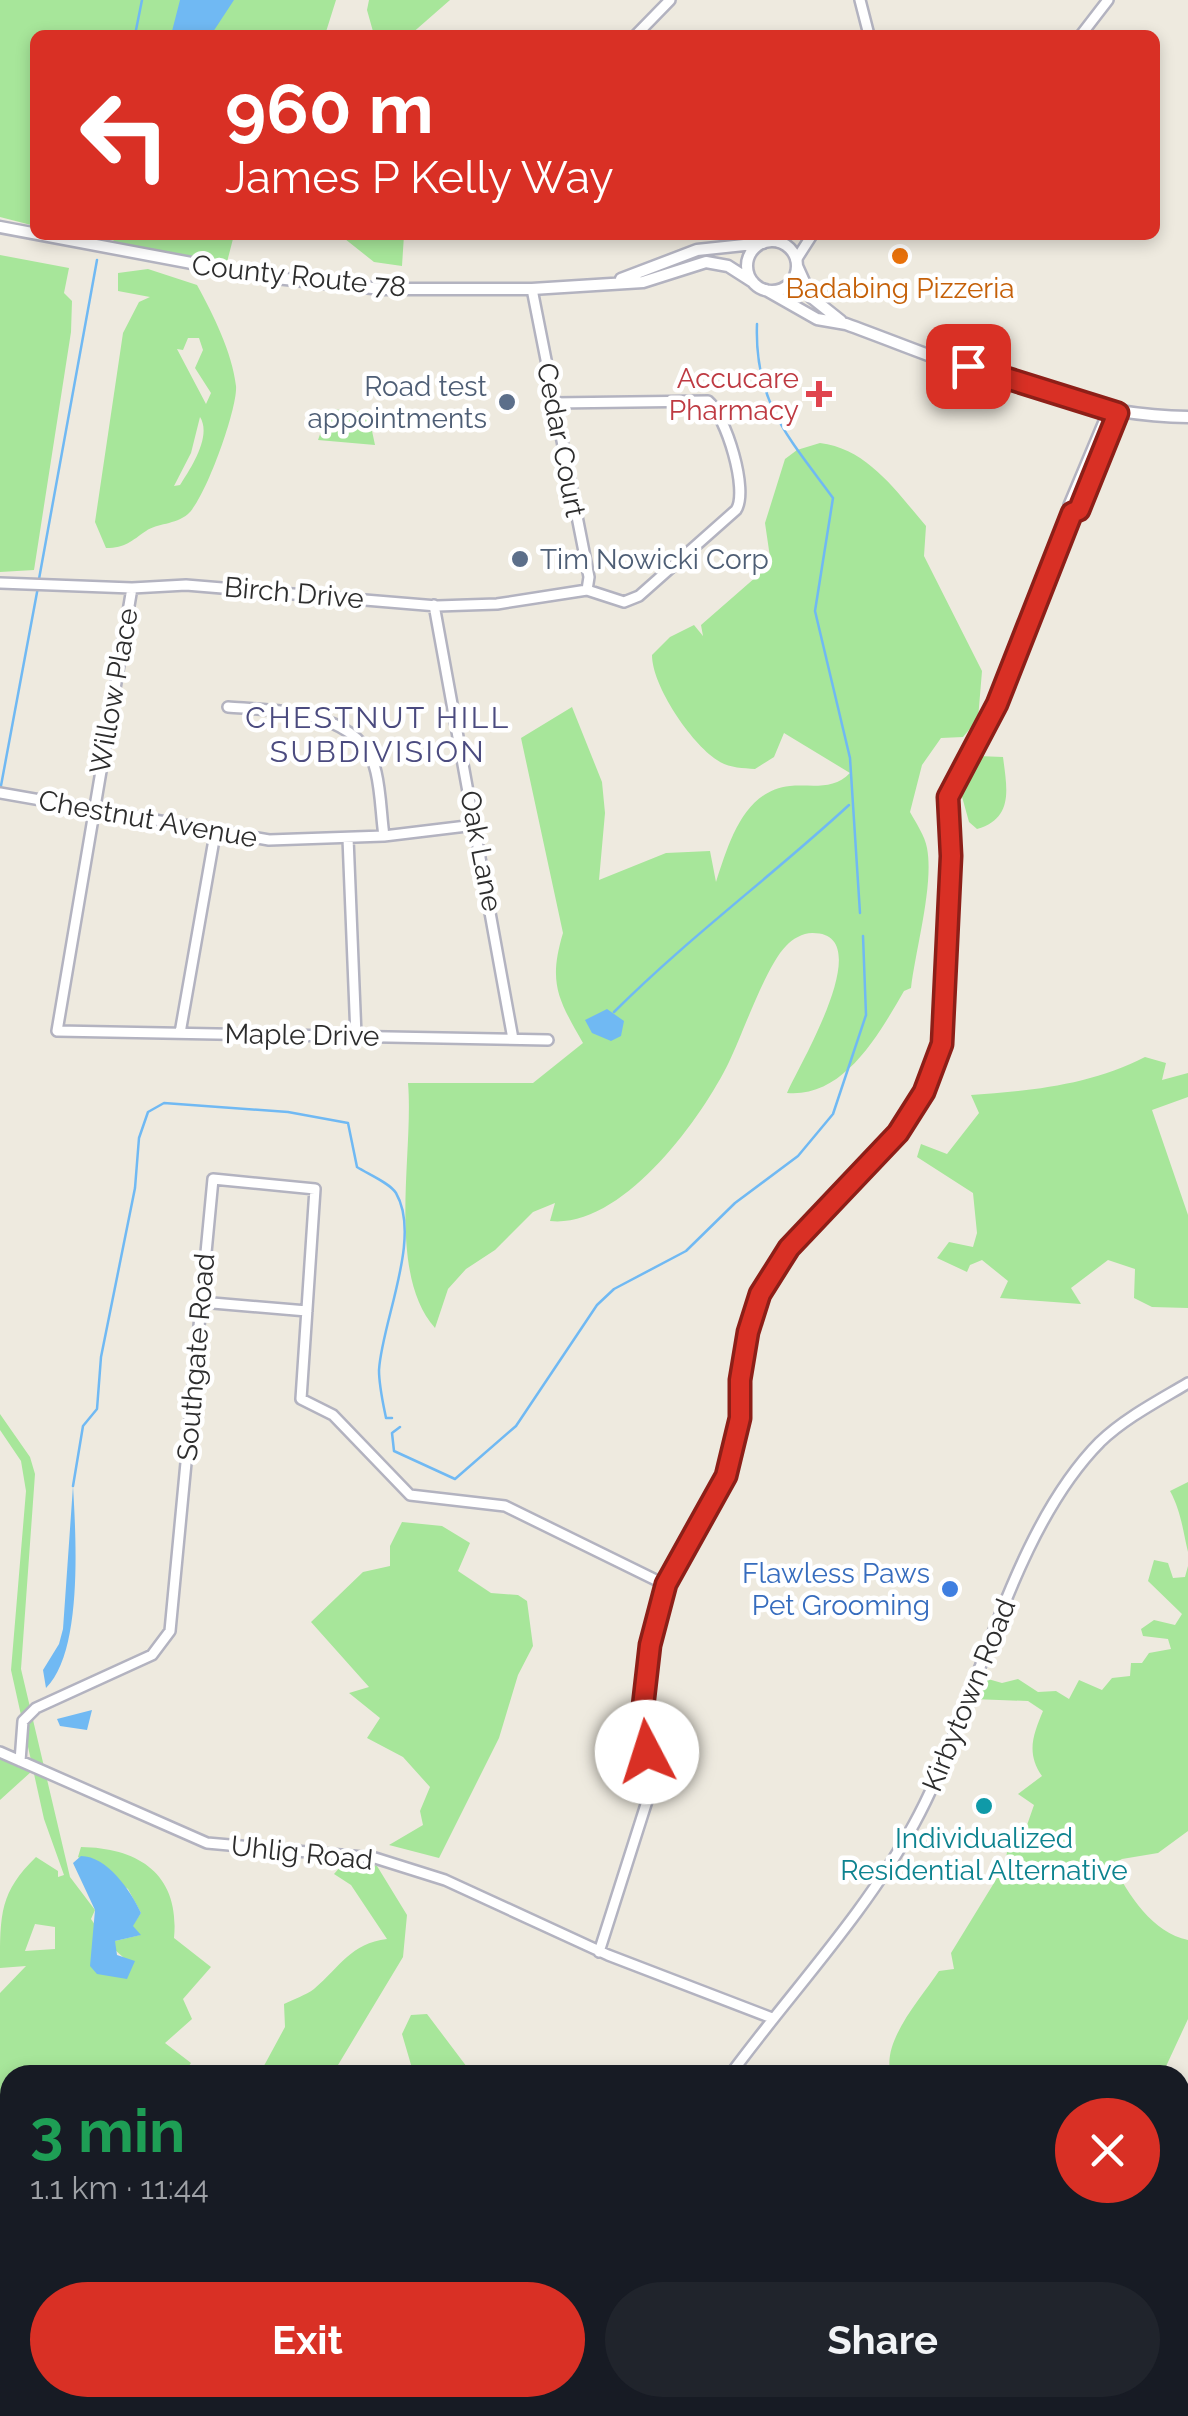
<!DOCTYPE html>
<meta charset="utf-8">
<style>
:root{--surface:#171b24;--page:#20242c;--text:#f1f3f6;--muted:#9ea1a6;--accent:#d93025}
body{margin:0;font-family:Raleway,sans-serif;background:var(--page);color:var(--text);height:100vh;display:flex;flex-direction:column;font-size:38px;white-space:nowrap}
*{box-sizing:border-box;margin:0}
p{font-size:32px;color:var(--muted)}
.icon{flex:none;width:55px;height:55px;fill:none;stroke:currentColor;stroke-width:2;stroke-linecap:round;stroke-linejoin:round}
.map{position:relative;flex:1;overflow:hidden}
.drawer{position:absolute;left:0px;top:2065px;width:1190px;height:352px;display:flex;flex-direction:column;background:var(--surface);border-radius:30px 30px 0 0;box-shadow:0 5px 15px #0003}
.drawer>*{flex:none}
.top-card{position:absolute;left:30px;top:30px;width:1130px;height:210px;border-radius:15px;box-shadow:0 5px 15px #0003;background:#d93025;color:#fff;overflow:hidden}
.pin{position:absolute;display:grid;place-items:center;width:85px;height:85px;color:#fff;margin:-42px;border-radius:20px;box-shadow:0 5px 15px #0006}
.me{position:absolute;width:110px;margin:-55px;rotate:355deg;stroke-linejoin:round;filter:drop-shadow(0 0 8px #0008)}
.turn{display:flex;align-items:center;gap:35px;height:210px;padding:0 30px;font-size:45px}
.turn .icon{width:130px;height:130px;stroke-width:2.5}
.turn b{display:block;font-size:70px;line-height:85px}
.round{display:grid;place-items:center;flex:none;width:105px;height:105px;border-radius:52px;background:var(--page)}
.summary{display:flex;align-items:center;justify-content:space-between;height:170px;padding:0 30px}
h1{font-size:60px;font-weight:700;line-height:75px;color:#1e9e55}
.action{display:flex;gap:20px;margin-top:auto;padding:20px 30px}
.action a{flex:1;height:115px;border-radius:60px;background:var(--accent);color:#fff;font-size:40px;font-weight:700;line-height:115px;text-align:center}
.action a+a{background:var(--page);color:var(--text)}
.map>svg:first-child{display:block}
</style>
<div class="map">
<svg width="1188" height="2416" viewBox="0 0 1188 2416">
<rect width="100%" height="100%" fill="#eeeadf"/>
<path fill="#a7e69a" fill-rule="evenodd" d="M 0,0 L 336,0 L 325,35 L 35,35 L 35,226 L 0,217 Z
M 369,0 L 450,0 L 410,35 L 374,35 L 367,10 Z
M 114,235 L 234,235 L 227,262 L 113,245 Z
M 340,235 L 404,235 L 402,266 L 374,262 Z
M 0,255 L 69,268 L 64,293 L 72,301 L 71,332 L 34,570 L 0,572 Z
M 148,269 L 197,285 C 213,314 232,352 236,386 C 238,408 205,500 188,514 C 175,525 157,523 146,531 C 131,541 126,548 106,548 L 95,522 L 123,333 L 139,302 L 150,297 L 118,291 L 118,273 ZM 188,338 L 199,338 L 203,350 L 195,368 L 211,393 L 206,404 L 177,349 L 183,350 ZM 200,417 C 212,436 191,468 180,485 L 174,486 L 191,453 Z
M 329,409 L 368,412 L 375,445 L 318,440 Z
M 820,443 C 868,449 896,491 926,526 L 924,556 L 982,671 L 978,719 L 963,737 L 941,738 L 922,765 L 910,812 C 916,823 925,836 927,848 C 934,884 916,948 911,988 L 904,991 C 879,1034 844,1098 787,1093 C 799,1065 880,932 812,933 C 803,933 792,939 786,946 C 766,966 743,1033 729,1062 C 702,1118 622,1229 550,1221 L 555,1203 L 533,1212 L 495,1250 L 466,1269 L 448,1289 L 435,1328 C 386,1273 414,1153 408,1083 L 533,1083 L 583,1043 C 558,999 548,983 563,933 L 521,738 L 572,707 L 602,782 L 605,813 L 599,880 L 666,853 L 710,851 L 716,882 C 729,843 743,791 790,786 C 811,784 833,791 850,773 L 784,733 L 774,757 L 755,769 C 742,768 728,768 717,760 C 691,743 652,686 652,655 L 670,637 L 694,625 L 703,636 L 701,625 L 771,564 L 765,523 L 785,459 L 797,450 Z
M 978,756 L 1003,757 C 1007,789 1014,818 977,829 L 969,822 L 961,793 Z
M 1145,1057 L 1166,1063 L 1162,1080 L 1188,1073 L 1188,1097 L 1152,1110 L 1188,1215 L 1188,1308 L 1152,1307 L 1134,1298 L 1135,1269 L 1108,1260 L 1071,1288 L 1081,1304 L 1000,1298 L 1008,1281 L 982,1260 L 970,1265 L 967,1272 L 937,1258 L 949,1242 L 973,1247 L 977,1233 L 973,1193 L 917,1157 L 921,1144 L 947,1154 L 979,1113 L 971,1095 C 1030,1091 1091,1085 1145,1057 Z
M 0,1414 L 30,1457 L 35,1474 L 21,1669 L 70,1877 L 95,1910 L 91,1919 L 129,1975 L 124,1958 L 114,1949 L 115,1941 L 140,1935 L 132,1926 L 141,1913 L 128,1889 L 78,1857 L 81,1847 C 140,1848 180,1875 174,1938 L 211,1967 L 183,1999 L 192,2019 L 165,2043 L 191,2063 L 182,2075 L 10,2075 L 10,2400 L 0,2400 L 0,1993 L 26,1966 L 0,1968 C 0,1913 0,1892 36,1857 L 58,1871 L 58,1877 L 64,1875 L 44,1819 L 11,1670 L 26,1491 L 21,1461 L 0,1430 ZM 35,1924 L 55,1927 L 55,1949 L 25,1951 Z
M 1188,1482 L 1188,1552 C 1183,1531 1181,1511 1170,1491 Z
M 402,1522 L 442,1526 L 470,1543 L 458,1571 L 491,1593 L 518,1595 L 527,1601 L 533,1646 L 518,1675 L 499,1738 L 439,1858 L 389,1845 L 423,1825 L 420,1811 L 430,1787 L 403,1757 L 367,1738 L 380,1718 L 349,1693 L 369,1687 L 311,1622 L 363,1572 L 390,1566 L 390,1546 Z
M 1154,1560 L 1168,1563 L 1173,1578 L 1185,1577 L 1188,1566 L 1188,1831 L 1158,1853 L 1122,1859 L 1113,1864 C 1128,1895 1153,1933 1188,1940 L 1188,2019 L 1162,2075 L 864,2075 L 890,2070 C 884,2038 922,1997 939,1971 L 954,1969 L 951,1953 L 1005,1865 L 1010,1833 L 1026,1828 L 1034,1805 L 1018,1794 L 1042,1776 C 1026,1753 1033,1735 1043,1711 L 1028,1701 L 973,1699 L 981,1677 L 1002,1683 L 1018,1679 L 1038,1692 L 1056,1691 L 1069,1699 L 1079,1680 L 1102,1690 L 1112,1678 L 1130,1676 L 1131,1663 L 1142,1663 L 1149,1653 L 1171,1649 L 1168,1639 L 1143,1636 L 1141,1629 L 1154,1620 L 1175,1625 L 1182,1614 L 1148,1581 Z
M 0,1756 L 32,1771 L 0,1800 Z
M 349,1857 L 377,1866 L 407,1915 L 403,1957 L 332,2075 L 259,2075 L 285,2027 L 284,2004 C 294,1999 306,1995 314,1989 C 340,1967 351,1943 387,1939 L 351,1885 L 334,1874 Z
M 427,2014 L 473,2075 L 414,2075 L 402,2034 L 411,2015 Z
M 22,2408 L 23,2415 L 31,2408 L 64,2408 L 64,2416 L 0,2416 L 0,2411 Z"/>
<path fill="#70b9f3" d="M 180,0 L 234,0 L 211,35 L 171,35 Z
M 607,1009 L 624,1021 L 621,1036 L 611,1041 L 592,1033 L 585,1020 Z
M 73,1486 C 76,1538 83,1652 46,1688 L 43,1670 L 59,1644 L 63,1629 Z
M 92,1710 L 87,1730 L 60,1726 L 57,1719 Z
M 81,1856 C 107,1856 131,1891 141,1913 L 133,1926 L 141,1935 L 115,1941 L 117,1955 L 135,1961 L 127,1979 L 97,1974 L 90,1966 L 95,1910 L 73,1863 Z"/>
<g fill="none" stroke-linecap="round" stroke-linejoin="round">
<path stroke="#70b9f3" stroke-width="2.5" d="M 135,35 L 142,0
M 100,238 L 101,235
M 757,324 C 754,403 790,439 833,498 L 815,611 L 850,758 L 860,913
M 39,579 L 97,260
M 0,791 L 38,587
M 614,1012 C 688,938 772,876 849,805
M 400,1427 L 392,1433 L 394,1451 L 455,1479 L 516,1426 L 597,1305 L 614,1289 L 686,1251 L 735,1203 L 798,1156 L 833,1114 L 866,1015 L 863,936
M 73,1486 L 83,1426 L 97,1409 L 101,1357 L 135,1188 L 139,1138 L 148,1112 L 164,1103 L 288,1112 L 348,1123 L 357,1167 C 368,1174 390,1183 396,1193 C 422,1238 382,1321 379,1370 C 379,1386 383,1403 386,1418 L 392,1418"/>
<defs>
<path id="minor" d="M 860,0 L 869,35
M 636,35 L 670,0
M 1081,35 L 1108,0
M 778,242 L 786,235
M 796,260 L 812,235
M 532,289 L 589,577 L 587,590
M 554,403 L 708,401 C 726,416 749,491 736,510 L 639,596 L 624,602 L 587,590
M 1072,513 L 1069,505 L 1108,412
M 0,583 L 132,588 L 186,585 L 437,606 L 497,604 L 587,590
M 132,588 L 57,1031 L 548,1040
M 434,605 L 513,1039
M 228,707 C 280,711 362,710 376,772 C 381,793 381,815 384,836
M 0,793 L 269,840 L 384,836 L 475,825
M 348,838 L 356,1036
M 180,1033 L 215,834
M 201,1302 L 307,1311
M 0,1752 L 207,1843 L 375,1858 L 445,1880 L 608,1955 L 772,2018
M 20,1761 L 23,1721 L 36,1708 L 152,1655 L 170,1631 L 213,1179 L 315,1189 L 301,1399 L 333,1415 L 410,1495 L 505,1506 L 666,1585
M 599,1952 L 648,1798 L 642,1715 L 650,1645 L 666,1585 L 726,1477 L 740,1419 L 740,1380 L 748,1332 L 760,1294 L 789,1248 L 898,1133 L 924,1091 L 942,1044 L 951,856 L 948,797 L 997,704 L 1072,513 L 1079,510 L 1118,413
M 730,2075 C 791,1992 865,1914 914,1824 C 977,1709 1008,1535 1100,1442 C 1125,1418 1158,1401 1188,1383
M 387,2416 L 398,2408"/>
<path id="tertiary" d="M 0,227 L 266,277 L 382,289 L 532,289 L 643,282 L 706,262 L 728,266 L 753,282
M747 266a25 25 0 1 1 50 0a25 25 0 1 1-50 0Z
M 797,266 L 811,297 L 841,321
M 621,279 L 697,250 L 763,243
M 766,290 L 817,319 L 846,324 C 955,364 1070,416 1188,417"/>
</defs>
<use href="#minor" stroke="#b3b3c0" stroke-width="14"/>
<use href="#tertiary" stroke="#b3b3c0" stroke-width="15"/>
<use href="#minor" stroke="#fff" stroke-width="9"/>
<use href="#tertiary" stroke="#fff" stroke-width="10"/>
</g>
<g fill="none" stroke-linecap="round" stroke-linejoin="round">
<defs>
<path id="route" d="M 647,1752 L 642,1715 L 650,1645 L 666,1584 L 726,1476 L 740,1418 L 740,1380 L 748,1332 L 760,1294 L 789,1248 L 898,1133 L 924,1092 L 942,1044 L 951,856 L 948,797 L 997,704 L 1072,513 L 1079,510 L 1118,413 L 968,366"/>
</defs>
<use href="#route" stroke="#8d1f18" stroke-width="25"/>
<use href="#route" stroke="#d93025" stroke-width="18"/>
</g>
<circle fill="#e8710a" stroke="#fff" stroke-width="4" cx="900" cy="256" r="10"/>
<path fill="#e0444e" stroke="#fff" stroke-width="4" d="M814 379h10v10h10v10h-10v10h-10v-10h-10v-10h10z"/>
<g fill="#5c6f8a" stroke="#fff" stroke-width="4">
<circle cx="507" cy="402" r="10"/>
<circle cx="520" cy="559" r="10"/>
</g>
<circle fill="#3f7fe0" stroke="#fff" stroke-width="4" cx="950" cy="1589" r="10"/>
<circle fill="#0f9aa8" stroke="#fff" stroke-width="4" cx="984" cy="1806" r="10"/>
<g text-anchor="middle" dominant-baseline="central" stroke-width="9" stroke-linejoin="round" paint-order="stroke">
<g font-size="28" fill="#2d2d2d" stroke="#fff">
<text transform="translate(299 276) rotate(6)">County Route 78</text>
<text transform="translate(561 440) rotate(79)">Cedar Court</text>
<text transform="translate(294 593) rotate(5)">Birch Drive</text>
<text transform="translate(114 691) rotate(-80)">Willow Place</text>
<text transform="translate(148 819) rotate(10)">Chestnut Avenue</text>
<text transform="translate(481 851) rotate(79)">Oak Lane</text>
<text transform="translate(302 1035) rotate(1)">Maple Drive</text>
<text transform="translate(196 1357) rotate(-85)">Southgate Road</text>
<text transform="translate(969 1695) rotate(-68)">Kirbytown Road</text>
<text transform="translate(302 1853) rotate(6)">Uhlig Road</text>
</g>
<g font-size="28" fill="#c56008" stroke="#fff">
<text x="900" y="288">Badabing Pizzeria</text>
</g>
<g font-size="28" fill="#be3a42" stroke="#fff" text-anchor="end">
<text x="799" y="378">Accucare<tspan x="799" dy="32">Pharmacy</tspan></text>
</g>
<g font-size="28" fill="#4e5e75" stroke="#fff" text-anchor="end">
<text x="487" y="386">Road test<tspan x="487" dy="32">appointments</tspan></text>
<text x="540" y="559" text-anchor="start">Tim Nowicki Corp</text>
</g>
<g font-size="28" fill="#366cbe" stroke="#fff" text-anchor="end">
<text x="930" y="1573">Flawless Paws<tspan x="930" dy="32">Pet Grooming</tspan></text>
</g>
<g font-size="28" fill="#0d838f" stroke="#fff">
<text x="984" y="1838">Individualized<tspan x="984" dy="32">Residential Alternative</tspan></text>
</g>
<g font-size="30" letter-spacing="2.5" fill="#4b4b7f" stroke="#fff">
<text x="378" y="717">CHESTNUT HILL<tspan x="378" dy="34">SUBDIVISION</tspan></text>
</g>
</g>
</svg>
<div class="pin" style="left:968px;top:366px;background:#d93025"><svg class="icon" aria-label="arrive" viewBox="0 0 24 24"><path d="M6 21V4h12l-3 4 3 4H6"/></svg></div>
<svg class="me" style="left:647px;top:1752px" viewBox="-20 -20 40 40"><circle r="19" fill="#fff"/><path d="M0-13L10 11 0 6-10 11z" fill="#d93025"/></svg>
<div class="top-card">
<div class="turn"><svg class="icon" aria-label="left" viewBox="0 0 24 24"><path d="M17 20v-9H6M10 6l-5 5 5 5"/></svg><div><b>960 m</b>James P Kelly Way</div></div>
</div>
<section class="drawer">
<div class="summary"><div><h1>3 min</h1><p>1.1 km · 11:44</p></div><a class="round" style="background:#d93025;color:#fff"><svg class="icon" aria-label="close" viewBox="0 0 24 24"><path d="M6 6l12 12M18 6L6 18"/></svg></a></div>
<div class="action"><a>Exit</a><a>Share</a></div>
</section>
</div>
